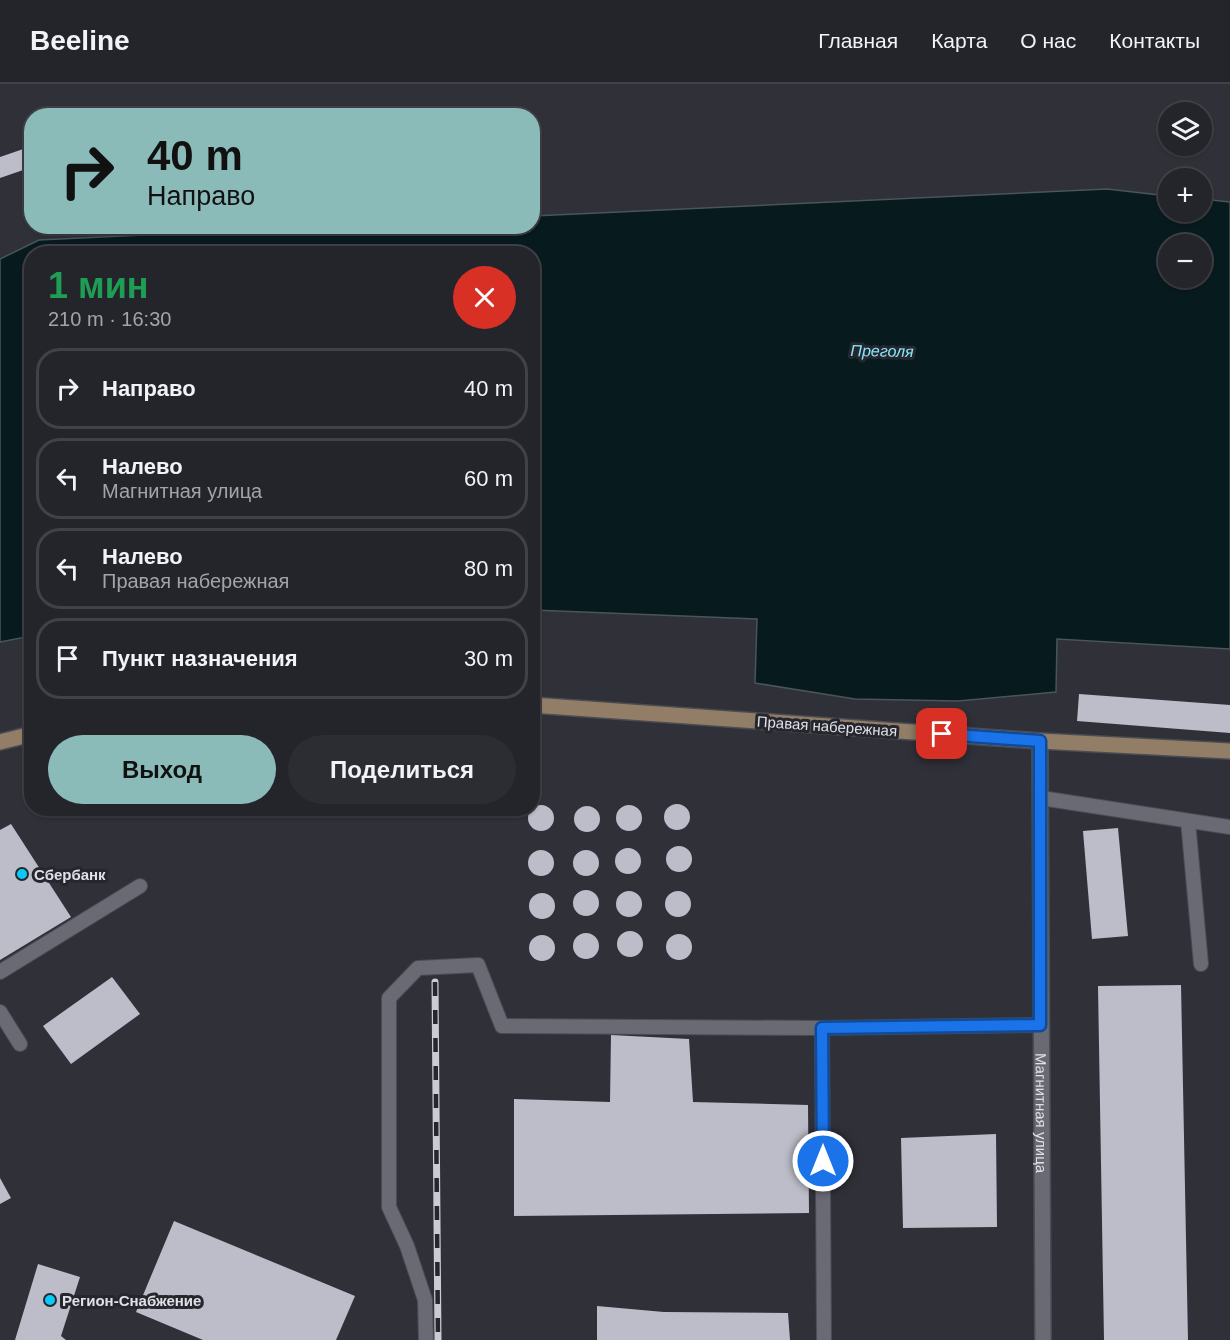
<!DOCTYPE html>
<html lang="ru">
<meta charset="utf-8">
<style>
:root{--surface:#24242b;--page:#2c2c33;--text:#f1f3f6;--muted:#a3a4a9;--line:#414147;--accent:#8bbbb9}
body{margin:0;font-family:Arial,sans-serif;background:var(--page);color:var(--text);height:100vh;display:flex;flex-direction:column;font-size:22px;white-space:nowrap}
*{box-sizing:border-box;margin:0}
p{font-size:20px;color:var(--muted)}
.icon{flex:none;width:33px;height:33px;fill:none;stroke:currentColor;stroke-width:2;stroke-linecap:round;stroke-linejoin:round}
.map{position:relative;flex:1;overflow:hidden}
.panel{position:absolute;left:24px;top:162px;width:516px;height:570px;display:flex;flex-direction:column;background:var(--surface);border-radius:24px;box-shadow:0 2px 4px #0004,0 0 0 2px var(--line)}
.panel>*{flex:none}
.top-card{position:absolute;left:24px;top:24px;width:516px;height:126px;border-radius:24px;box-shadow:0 2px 4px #0004,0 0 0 2px var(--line);background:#8bbbb9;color:#111;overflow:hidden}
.fabs{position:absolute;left:1158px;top:18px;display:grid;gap:12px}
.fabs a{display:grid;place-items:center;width:54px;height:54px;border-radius:50%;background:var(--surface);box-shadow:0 2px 4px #0004,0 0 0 2px var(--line);font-size:30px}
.pin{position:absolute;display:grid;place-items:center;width:51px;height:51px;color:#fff;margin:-26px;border-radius:12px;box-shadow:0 3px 9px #0006}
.me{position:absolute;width:66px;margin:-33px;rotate:0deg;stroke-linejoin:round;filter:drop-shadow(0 0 4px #0008)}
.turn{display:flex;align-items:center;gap:21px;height:126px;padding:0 24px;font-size:27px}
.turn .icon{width:78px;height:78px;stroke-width:2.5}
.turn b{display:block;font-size:42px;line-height:51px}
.round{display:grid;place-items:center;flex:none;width:63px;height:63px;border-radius:32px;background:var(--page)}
.headline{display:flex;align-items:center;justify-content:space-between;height:102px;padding:0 24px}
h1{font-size:36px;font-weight:700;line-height:45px;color:#1e9e55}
.action{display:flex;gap:12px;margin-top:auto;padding:12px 24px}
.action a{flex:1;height:69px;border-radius:36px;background:var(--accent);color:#111;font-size:24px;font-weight:700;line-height:69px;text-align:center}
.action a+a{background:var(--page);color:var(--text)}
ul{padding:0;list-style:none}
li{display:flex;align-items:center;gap:18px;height:81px;margin:0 12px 9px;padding:0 12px;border:3px solid var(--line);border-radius:24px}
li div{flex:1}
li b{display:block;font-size:22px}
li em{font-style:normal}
header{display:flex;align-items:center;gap:36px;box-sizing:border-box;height:84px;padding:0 30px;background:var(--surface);border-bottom:2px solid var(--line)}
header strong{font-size:28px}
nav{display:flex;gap:33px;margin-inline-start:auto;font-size:21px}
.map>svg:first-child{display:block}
</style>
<header>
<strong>Beeline</strong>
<nav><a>Главная</a><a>Карта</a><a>О нас</a><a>Контакты</a></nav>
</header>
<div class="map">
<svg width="1230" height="1256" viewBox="0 0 1230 1256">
<rect width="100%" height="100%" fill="#303039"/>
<path fill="#071a1d" stroke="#485559" stroke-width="1.5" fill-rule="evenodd" d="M 1107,105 L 1168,112 L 1168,128 L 1202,128 L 1202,115 L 1230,118 L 1230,565 L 1057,555 L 1056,608 L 958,617 L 855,615 L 755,599 L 757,535 L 533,526 L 532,170 L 32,170 L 31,552 L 0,558 L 0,175 L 39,156 L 315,143 L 532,142 L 533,132 ZM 1168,160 L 1202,160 L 1202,194 L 1168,194 Z"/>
<path fill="#bcbdc8" d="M 32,62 L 32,83 L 0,94 L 0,73 Z
M 1079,610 L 1230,621 L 1230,649 L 1077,637 Z
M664 733a13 13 0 1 1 26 0a13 13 0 1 1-26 0Z
M616 734a13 13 0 1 1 26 0a13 13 0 1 1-26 0Z
M528 734a13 13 0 1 1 26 0a13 13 0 1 1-26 0Z
M574 735a13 13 0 1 1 26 0a13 13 0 1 1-26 0Z
M 11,740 L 71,833 L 0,876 L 0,746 Z
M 1118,744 L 1128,852 L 1092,855 L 1083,747 Z
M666 775a13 13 0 1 1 26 0a13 13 0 1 1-26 0Z
M615 777a13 13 0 1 1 26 0a13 13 0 1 1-26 0Z
M528 779a13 13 0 1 1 26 0a13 13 0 1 1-26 0Z
M573 779a13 13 0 1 1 26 0a13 13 0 1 1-26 0Z
M573 819a13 13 0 1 1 26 0a13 13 0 1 1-26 0Z
M616 820a13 13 0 1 1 26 0a13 13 0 1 1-26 0Z
M665 820a13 13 0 1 1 26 0a13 13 0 1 1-26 0Z
M529 822a13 13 0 1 1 26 0a13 13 0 1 1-26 0Z
M617 860a13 13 0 1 1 26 0a13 13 0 1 1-26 0Z
M573 862a13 13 0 1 1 26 0a13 13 0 1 1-26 0Z
M666 863a13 13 0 1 1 26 0a13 13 0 1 1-26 0Z
M529 864a13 13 0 1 1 26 0a13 13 0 1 1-26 0Z
M 112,893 L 140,930 L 71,980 L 43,942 Z
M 1181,901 L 1188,1256 L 1104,1256 L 1098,902 Z
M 611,951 L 689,955 L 693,1018 L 808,1021 L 809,1129 L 514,1132 L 514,1015 L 610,1018 Z
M 996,1050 L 997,1143 L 903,1144 L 901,1054 Z
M 0,1094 L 11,1114 L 0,1120 Z
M 174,1137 L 355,1212 L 336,1256 L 203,1256 L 136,1228 Z
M 38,1180 L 80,1193 L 61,1252 L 66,1256 L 15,1256 Z
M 597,1222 L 664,1228 L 788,1229 L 790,1256 L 597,1256 Z"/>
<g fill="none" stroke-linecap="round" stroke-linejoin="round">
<defs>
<path id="lane" d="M 1041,714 L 1230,743
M 1188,737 L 1201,880
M 0,888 L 140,802
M 0,928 L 20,960
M 426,1256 L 425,1216 L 407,1162 L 389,1123 L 389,914 L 418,884 L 478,881 L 502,942 L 822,944
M 824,1256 L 822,944 L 1040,941"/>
<g id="street">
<path id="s1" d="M 1040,657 L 1043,1256"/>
</g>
<path id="secondary" d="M 532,621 L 1040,657 L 1230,667
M 0,658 L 32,650"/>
</defs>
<use href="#lane" stroke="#4c4c53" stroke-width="16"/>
<use href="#street" stroke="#4c4c53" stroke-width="18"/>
<use href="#secondary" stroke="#4c4c53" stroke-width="18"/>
<use href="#lane" stroke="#6a6a75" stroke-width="14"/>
<use href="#street" stroke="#6a6a75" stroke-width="15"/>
<use href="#secondary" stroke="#927e66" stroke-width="15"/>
<defs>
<path id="rail" d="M 435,898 L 438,1256"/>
</defs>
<use href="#rail" stroke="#cbcbd1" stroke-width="7"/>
<use href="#rail" stroke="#26262f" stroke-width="4.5" stroke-dasharray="14" stroke-linecap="butt"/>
</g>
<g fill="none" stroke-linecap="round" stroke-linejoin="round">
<defs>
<path id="route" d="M 823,1077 L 822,944 L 1040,941 L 1040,657 L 942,650"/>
</defs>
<use href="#route" stroke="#114b97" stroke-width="15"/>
<use href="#route" stroke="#1a73e8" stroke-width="10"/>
</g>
<g fill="#0acafa" stroke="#26262f" stroke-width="2">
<circle cx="22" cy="790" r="6"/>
<circle cx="50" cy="1216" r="6"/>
</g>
<g text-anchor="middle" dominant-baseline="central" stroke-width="6" stroke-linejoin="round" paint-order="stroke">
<g font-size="15" fill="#e0e0e6" stroke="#26262f">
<text transform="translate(827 642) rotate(4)">Правая набережная</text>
<text stroke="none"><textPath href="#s1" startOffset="372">Магнитная улица</textPath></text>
</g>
<g font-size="15" font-weight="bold" fill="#e0e0e6" stroke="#26262f" text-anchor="start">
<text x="34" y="790">Сбербанк</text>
<text x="62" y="1216">Регион-Снабжение</text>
</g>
<g font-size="16" font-style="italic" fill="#87e7f8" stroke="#26262f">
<text transform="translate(882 267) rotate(1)">Преголя</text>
</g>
</g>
</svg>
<div class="fabs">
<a><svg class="icon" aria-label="layers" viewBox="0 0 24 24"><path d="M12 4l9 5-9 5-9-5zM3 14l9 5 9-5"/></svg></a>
<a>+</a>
<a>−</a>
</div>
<div class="pin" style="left:942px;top:650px;background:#d93025"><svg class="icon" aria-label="arrive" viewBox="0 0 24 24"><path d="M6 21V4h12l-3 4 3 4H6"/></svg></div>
<svg class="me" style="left:823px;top:1077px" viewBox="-20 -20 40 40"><circle r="17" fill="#1a73e8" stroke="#fff" stroke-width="3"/><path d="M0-11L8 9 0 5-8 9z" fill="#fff"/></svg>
<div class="top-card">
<div class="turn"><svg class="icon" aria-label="right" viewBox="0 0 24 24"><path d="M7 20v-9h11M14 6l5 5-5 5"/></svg><div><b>40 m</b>Направо</div></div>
</div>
<section class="panel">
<div class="headline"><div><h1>1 мин</h1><p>210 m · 16:30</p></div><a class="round" style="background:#d93025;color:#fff"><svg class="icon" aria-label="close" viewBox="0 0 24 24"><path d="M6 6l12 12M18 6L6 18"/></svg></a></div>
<ul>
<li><svg class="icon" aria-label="right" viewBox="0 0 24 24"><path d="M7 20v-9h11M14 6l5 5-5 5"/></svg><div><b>Направо</b></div><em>40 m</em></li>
<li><svg class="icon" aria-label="left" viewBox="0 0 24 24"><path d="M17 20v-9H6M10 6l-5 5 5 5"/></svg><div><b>Налево</b><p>Магнитная улица</p></div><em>60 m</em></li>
<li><svg class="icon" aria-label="left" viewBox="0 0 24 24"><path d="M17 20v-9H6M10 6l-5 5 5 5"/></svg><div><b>Налево</b><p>Правая набережная</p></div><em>80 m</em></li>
<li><svg class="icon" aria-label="arrive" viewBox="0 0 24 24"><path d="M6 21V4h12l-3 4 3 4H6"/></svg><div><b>Пункт назначения</b></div><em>30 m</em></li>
</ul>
<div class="action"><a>Выход</a><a>Поделиться</a></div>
</section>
</div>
